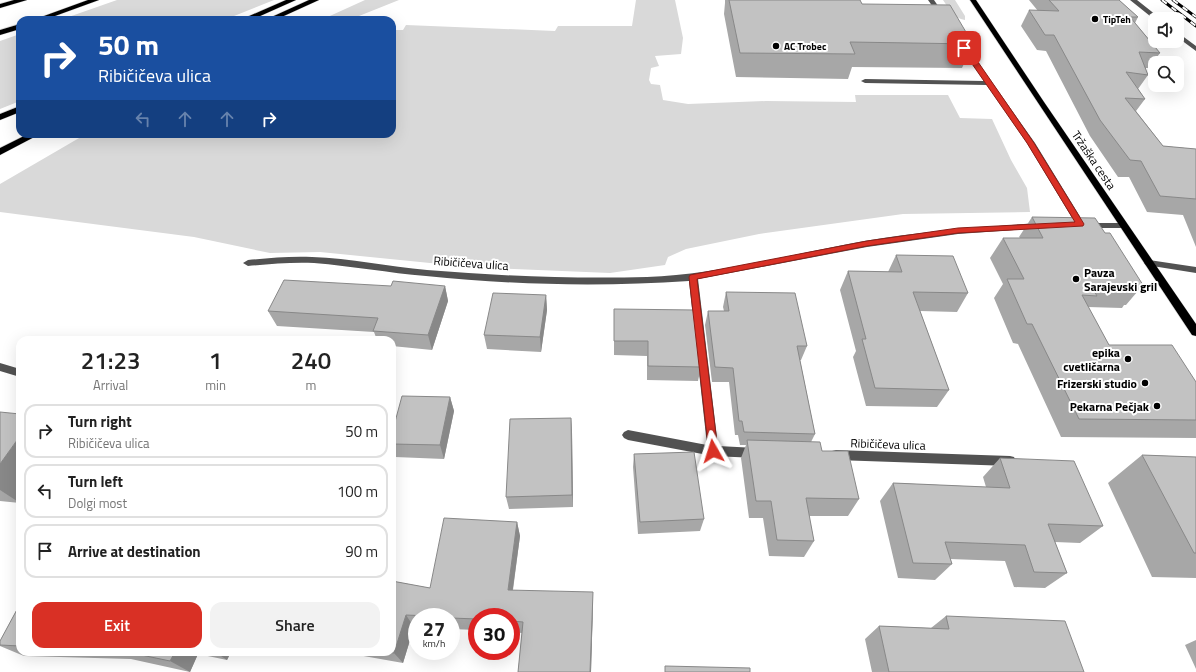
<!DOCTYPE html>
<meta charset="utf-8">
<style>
:root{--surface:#fff;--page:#f2f2f2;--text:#222;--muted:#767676;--line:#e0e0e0;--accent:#d93025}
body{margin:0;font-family:"Titillium Web",sans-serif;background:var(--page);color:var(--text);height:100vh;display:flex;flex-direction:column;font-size:15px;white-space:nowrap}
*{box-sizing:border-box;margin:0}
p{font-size:13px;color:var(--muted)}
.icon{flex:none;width:22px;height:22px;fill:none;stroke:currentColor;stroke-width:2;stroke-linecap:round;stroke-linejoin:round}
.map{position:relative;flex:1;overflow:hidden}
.panel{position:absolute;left:16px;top:336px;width:380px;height:320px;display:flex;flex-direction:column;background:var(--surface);border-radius:12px;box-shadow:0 4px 16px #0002}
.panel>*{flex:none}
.guide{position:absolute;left:16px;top:16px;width:380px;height:122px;border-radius:12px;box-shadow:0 4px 16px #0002;background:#1a4fa0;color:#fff;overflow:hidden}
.tools{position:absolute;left:1148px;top:12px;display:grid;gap:8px}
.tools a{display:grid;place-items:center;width:36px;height:36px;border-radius:8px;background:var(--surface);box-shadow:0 4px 16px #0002;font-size:20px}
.speed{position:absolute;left:408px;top:608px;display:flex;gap:8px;font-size:20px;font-weight:700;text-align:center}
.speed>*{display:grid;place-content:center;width:52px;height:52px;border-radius:50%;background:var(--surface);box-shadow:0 4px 16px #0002;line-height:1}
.speed small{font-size:10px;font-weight:400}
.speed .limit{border:6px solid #d22;background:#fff;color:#111}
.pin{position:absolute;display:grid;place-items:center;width:34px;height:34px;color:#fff;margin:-17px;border-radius:8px;box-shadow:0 2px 6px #0006}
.me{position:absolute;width:44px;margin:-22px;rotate:354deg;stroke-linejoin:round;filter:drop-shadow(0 0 3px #0008)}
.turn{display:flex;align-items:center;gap:14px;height:84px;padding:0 16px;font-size:18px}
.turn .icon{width:52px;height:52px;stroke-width:2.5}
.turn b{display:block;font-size:28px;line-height:34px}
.lanes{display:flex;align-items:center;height:38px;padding:0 16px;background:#0003;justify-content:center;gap:20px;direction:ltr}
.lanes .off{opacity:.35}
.eta{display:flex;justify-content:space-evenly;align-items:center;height:68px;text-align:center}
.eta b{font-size:24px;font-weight:600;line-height:28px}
.action{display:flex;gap:8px;margin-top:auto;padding:8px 16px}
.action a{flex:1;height:46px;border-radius:12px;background:var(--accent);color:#fff;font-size:16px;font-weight:600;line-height:46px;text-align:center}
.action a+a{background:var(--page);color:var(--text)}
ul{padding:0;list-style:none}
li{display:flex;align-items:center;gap:12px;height:54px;margin:0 8px 6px;padding:0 8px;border:2px solid var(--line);border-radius:12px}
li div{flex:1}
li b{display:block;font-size:15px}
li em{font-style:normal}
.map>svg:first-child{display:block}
</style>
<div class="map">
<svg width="1196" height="672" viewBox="0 0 1196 672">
<rect width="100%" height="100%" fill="#fff"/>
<path fill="#d9d9d9" d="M 117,0 L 274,0 L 224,20 L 60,20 Z
M 365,0 L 399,0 L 349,20 L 321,20 Z
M 636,0 L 675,0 L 683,38 L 681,54 L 655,56 L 659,66 L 651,68 L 649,80 L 651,84 L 660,85 L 663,100 L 688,104 L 766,101 L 856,102 L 855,95 L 948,95 L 960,118 L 992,119 L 1011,160 L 1027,188 L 1030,212 L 903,214 L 759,234 L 686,249 L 668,257 L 665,265 L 610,273 L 470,267 L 320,252 L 270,253 L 194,237 L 0,212 L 0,184 L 86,134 L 392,134 L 392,30 L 403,30 L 406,25 L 555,31 L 558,26 L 632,26 Z
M 943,0 L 955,0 L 965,16 L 965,20 C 953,18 949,9 943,0 Z
M 20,34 L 20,101 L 0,109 L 0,41 Z"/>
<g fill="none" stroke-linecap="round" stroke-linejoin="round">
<defs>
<path id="major" d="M 970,0 L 976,0 L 1044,102 L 1196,324 L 1196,336 L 1192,335 Z"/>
<path id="highway" d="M 14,0 L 27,0 L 0,8 L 0,4 Z
M 88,0 L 99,0 L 44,20 L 33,20 Z
M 286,0 L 296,0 L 251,20 L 240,20 Z
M 309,0 L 319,0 L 275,20 L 265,20 Z
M 20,24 L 20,29 L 0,35 L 0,30 Z
M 20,106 L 20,112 L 0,120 L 0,114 Z
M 28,134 L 40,134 L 0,155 L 0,148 Z"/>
</defs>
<use href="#major" stroke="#dbdbdb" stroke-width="1"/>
<use href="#highway" stroke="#dbdbdb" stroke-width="1"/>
<path fill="#525252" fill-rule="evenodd" d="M 928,0 L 934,0 L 945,16 L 944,17 L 940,17 Z
M 1130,0 L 1137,0 L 1161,19 L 1155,20 Z
M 1177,32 L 1196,46 L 1196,51 L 1177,37 Z
M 960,43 L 964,43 L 1035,143 L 1084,223 L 1124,223 L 1128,226 L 1127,228 L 1087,228 L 1083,226 L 1077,226 L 1027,143 L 987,85 L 865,83 L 861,81 L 865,79 L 984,81 L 959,44 Z
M 1039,223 L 1043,226 L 1042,228 L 958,234 L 867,247 L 698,279 L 718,446 L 756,448 L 760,449 L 762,453 L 760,457 L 756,458 L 713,456 L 628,440 L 624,438 L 622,435 L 624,432 L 628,430 L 707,445 L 689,281 C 601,287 513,285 426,276 C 389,273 352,266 314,263 C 292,262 270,264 248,266 L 243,263 L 248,260 C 269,258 291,256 312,257 C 350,258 389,267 427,270 C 500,276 574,279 647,277 C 719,274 793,254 864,241 C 922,231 980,227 1039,223 Z
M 1149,260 L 1196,267 L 1196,273 L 1146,265 L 1144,263 Z
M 0,363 L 20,369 L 20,377 L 0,371 Z
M 836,450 L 1010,456 L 1014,457 L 1016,461 L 1014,465 L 1010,466 L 836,460 L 832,459 L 830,455 L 832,451 Z"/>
<use href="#major" fill="#000" fill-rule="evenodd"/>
<use href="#highway" fill="#000" fill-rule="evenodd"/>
<defs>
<path id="rail" d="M 1162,0 L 1196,26
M 1173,0 L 1196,17"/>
</defs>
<use href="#rail" stroke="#000" stroke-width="3"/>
<use href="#rail" stroke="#fff" stroke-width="2" stroke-dasharray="6" stroke-linecap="butt"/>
</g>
<path fill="#a7a7a7" d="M 725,0 L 860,0 L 862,4 L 973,44 L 962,68 L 852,67 L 848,79 L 736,77 L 724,14 L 725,3 Z
M 1029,0 L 1119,0 L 1138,17 L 1135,23 L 1160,53 L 1149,68 L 1145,68 L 1148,75 L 1138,89 L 1145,99 L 1136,111 L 1163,146 L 1196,149 L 1196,247 L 1183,215 L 1147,212 L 1129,177 L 1118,177 L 1090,136 L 1046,51 L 1037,50 L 1021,26 L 1029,10 L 1038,11 Z
M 1032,217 L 1105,233 L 1143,285 L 1126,305 L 1124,305 L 1122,308 L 1088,307 L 1109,345 L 1196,382 L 1196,438 L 1061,437 L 1018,344 L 1013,343 L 994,298 L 1003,284 L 990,258 L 1003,238 L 1020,238 L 1019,237 Z
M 896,255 L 968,293 L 957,312 L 920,311 L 949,390 L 937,407 L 866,406 L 853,357 L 856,351 L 840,290 L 848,271 L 888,272 Z
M 391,286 L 445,286 L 448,301 L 432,350 L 392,346 L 392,340 L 377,340 L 374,332 L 277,326 L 268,311 Z
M 726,292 L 807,346 L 801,360 L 800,360 L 815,434 L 811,442 L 822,451 L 859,499 L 848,516 L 809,516 L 814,541 L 804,557 L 769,556 L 763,518 L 749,518 L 741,458 L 746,445 L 740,445 L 738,435 L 735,435 L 729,382 L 712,382 L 705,325 L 708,311 L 724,311 L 723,307 Z
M 546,295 L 547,310 L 541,352 L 487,349 L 484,335 Z
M 614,309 L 701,367 L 698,381 L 647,380 L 647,356 L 614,355 Z
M 450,397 L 454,411 L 444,459 L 395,457 L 392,450 L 392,433 Z
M 0,412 L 20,503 L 0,501 Z
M 571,418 L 572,432 L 573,507 L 509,509 L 506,497 Z
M 634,454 L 704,519 L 700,531 L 638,534 L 633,467 Z
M 1142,455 L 1196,457 L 1196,578 L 1152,577 L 1108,483 Z
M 1000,458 L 1103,526 L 1080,543 L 1055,542 L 1067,573 L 1045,588 L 1014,587 L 1005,561 L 950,559 L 952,564 L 935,580 L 898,578 L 880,501 L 893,483 L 986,487 L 983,477 Z
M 517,522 L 520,536 L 513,590 L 593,604 L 591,672 L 518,672 L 522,633 L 511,632 L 511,617 L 477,617 L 477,630 L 451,629 L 451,617 L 417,617 L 417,627 L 414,627 L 403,663 L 341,652 L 392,652 L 392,581 L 430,588 Z
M 20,604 L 20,652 L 231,652 L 227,660 L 198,654 L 190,672 L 131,659 L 24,656 L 0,646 L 0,641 Z
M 946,616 L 1084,672 L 872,672 L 865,639 L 879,626 L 931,628 Z
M 1196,640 L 1196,669 L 1185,645 Z"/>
<path fill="#888" d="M 445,286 L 448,301 L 432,350 L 428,335 Z
M 546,295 L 547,310 L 541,352 L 540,337 Z
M 450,397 L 454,411 L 444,459 L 440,445 Z
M 571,418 L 572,432 L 573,507 L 572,495 Z
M 20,436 L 20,503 L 0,490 L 0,464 Z
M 517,522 L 520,536 L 511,602 L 508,590 Z
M 593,592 L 593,604 L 591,672 L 590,672 Z
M 406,615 L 414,627 L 403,663 L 394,653 Z
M 175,652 L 195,652 L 198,654 L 190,672 L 170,661 Z
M 215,652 L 231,652 L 227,660 Z"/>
<path fill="#c2c2c2" stroke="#888" d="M 729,0 L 860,0 L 862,4 L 950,5 L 973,44 L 850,42 L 855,54 L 740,53 Z
M 1049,0 L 1119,0 L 1138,17 L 1130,17 L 1160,53 L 1139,52 L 1148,75 L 1126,72 L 1145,99 L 1125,98 L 1163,146 L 1196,149 L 1196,199 L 1160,196 L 1141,161 L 1130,160 L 1100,120 L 1054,35 L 1045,35 L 1029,10 L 1059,11 Z
M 1032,217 L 1095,218 L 1105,233 L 1110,233 L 1143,285 L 1137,285 L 1139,288 L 1092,287 L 1097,296 L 1082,295 L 1109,345 L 1172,345 L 1196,382 L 1196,420 L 1079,419 L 1032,324 L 1027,324 L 1007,279 L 1024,279 L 1003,238 L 1043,238 Z
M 896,255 L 953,256 L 968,293 L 913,292 L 949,390 L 875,388 L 862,339 L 866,339 L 848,271 L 902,272 Z
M 284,280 L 391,286 L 393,281 L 445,286 L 428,335 L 373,331 L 378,318 L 268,311 Z
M 726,292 L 795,293 L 807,346 L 797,346 L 815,434 L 744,432 L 742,421 L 739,421 L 733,368 L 715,367 L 708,311 L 729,311 Z
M 493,293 L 546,295 L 540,337 L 484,335 Z
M 614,309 L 695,310 L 701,367 L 648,366 L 648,341 L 614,341 Z
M 402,396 L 450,397 L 440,445 L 392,444 L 392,433 Z
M 0,412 L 20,414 L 20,436 L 0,464 Z
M 571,418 L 572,495 L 506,497 L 510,419 Z
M 747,440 L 820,442 L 822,451 L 848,451 L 859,499 L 806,498 L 814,541 L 777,540 L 771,501 L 756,501 Z
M 694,452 L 704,519 L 640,522 L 634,454 Z
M 1142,455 L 1196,457 L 1196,553 L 1194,553 Z
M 1000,458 L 1074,461 L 1103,526 L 1048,524 L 1067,573 L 1034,572 L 1025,545 L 945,542 L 952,564 L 913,563 L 893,483 L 1010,488 Z
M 444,518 L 517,522 L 508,590 L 593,592 L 590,672 L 518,672 L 523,622 L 511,621 L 511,617 L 477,617 L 477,619 L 451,618 L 451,617 L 406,615 L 394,653 L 388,652 L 392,652 L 392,581 L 430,588 Z
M 20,604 L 20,646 L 0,645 L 0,641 Z
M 946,616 L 1065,621 L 1084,672 L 889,672 L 879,626 L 949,629 Z
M 127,652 L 175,652 L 170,661 Z
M 665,666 L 750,668 L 750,672 L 665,672 Z"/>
<path fill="#d93025" stroke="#8d1f18" d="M 962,46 L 967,46 L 1034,143 L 1084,224 L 1083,226 L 958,233 L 867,246 L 697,279 L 718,451 L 716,454 L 713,456 L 709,454 L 689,277 L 690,275 L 867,241 L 958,228 L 1075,222 L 1027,143 L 961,48 Z"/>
<g fill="#000" stroke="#fff" stroke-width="1.5">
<circle cx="1095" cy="19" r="4"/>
<circle cx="776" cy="46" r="4"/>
<circle cx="1076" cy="279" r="4"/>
<circle cx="1128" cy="359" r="4"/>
<circle cx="1145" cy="383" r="4"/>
<circle cx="1157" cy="406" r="4"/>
</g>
<g text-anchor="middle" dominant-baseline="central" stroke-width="4" stroke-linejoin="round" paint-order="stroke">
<g font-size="10" font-weight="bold" fill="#000" stroke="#fff" text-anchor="start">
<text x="1103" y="19">TipTeh</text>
<text x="784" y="46">AC Trobec</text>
</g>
<g font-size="12" fill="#000" stroke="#fff">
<text transform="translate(1094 160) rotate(56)">Tržaška cesta</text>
<text transform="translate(471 263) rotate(4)">Ribičičeva ulica</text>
<text transform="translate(888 444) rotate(2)">Ribičičeva ulica</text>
</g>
<g font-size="12" font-weight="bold" fill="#000" stroke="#fff" text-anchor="end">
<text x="1084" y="272" text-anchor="start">Pavza<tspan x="1084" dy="14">Sarajevski gril</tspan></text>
<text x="1120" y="352">epika<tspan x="1120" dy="14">cvetličarna</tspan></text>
<text x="1137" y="383">Frizerski studio</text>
<text x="1149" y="406">Pekarna Pečjak</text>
</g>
</g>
</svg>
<div class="tools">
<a><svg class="icon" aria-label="sound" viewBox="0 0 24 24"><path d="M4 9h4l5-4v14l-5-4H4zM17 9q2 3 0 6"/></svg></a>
<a><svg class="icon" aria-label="search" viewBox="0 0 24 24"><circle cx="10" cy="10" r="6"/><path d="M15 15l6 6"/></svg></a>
</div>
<div class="speed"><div>27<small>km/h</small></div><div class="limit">30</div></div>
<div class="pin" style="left:964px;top:48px;background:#d93025"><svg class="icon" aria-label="arrive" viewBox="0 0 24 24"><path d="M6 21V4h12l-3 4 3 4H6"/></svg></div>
<svg class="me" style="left:713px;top:451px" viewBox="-20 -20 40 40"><path d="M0-17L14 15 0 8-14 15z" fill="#d93025" stroke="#fff" stroke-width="4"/></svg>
<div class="guide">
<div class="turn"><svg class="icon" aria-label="right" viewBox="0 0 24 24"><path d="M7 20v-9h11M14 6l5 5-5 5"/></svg><div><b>50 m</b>Ribičičeva ulica</div></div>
<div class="lanes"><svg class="icon off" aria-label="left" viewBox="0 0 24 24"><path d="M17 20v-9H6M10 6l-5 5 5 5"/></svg><svg class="icon off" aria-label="ahead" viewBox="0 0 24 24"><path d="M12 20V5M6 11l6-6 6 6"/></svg><svg class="icon off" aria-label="ahead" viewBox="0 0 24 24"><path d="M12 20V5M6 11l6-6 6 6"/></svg><svg class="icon" aria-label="right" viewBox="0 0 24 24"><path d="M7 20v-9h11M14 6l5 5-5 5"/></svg></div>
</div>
<section class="panel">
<div class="eta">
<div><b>21:23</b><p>Arrival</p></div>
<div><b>1</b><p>min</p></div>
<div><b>240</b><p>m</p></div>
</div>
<ul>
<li><svg class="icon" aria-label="right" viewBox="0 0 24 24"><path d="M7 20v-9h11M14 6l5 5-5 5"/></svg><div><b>Turn right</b><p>Ribičičeva ulica</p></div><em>50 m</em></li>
<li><svg class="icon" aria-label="left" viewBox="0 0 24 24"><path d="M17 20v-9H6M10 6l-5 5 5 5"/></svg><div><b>Turn left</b><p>Dolgi most</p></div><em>100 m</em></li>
<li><svg class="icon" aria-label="arrive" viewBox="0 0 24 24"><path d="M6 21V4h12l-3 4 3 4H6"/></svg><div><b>Arrive at destination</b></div><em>90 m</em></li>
</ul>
<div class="action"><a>Exit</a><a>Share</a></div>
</section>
</div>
